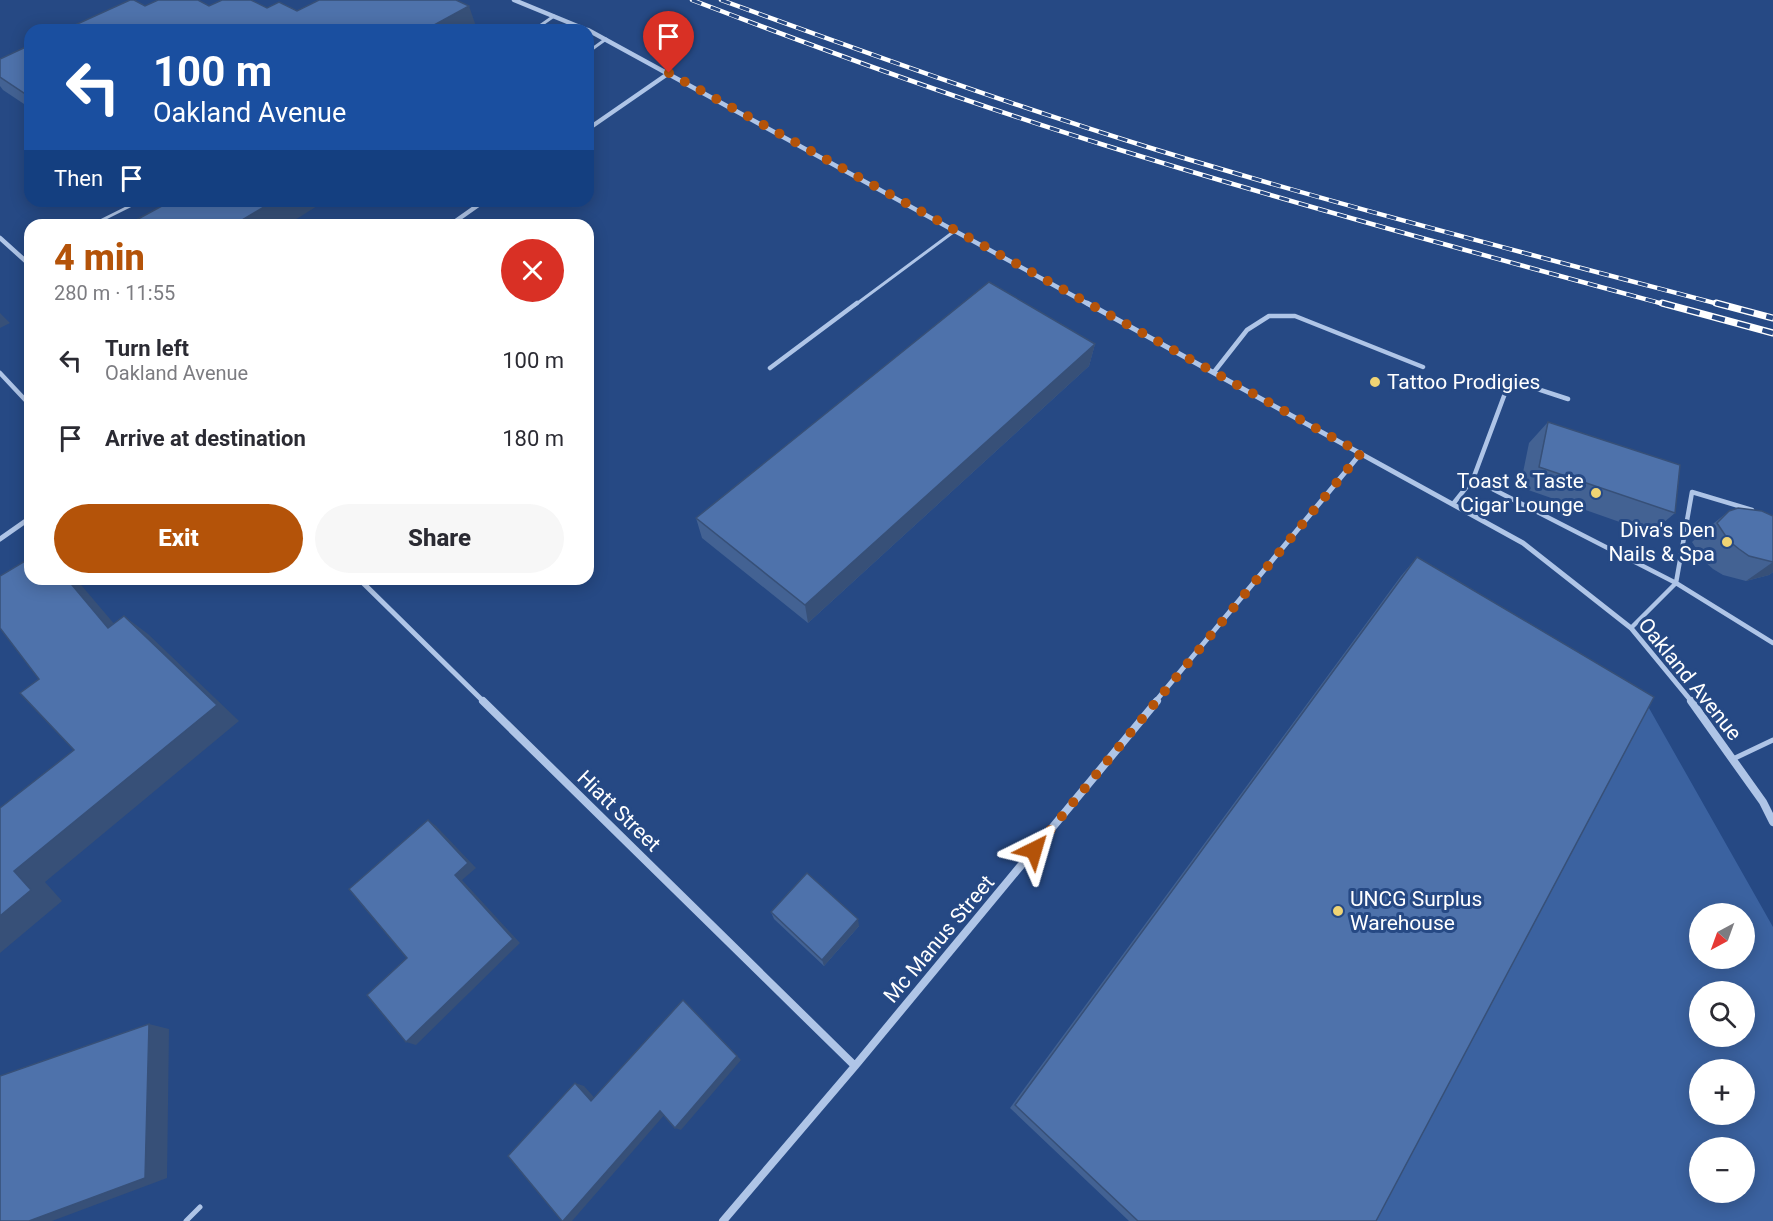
<!DOCTYPE html>
<meta charset="utf-8">
<style>
:root{--surface:#fff;--page:#f7f7f7;--text:#2b2b33;--muted:#7c7c81;--accent:#b45309}
body{margin:0;font-family:Roboto,sans-serif;background:var(--page);color:var(--text);height:100vh;display:flex;flex-direction:column;font-size:22px;white-space:nowrap}
*{box-sizing:border-box;margin:0}
p{font-size:20px;color:var(--muted)}
.icon{flex:none;width:33px;height:33px;fill:none;stroke:currentColor;stroke-width:2;stroke-linecap:round;stroke-linejoin:round}
.map{position:relative;flex:1;overflow:hidden}
.side{position:absolute;left:24px;top:219px;width:570px;height:366px;display:flex;flex-direction:column;background:var(--surface);border-radius:18px;box-shadow:0 3px 15px #0003}
.side>*{flex:none}
.guide{position:absolute;left:24px;top:24px;width:570px;height:183px;border-radius:18px;box-shadow:0 3px 15px #0003;background:#1a4fa0;color:#fff;overflow:hidden}
.needle{width:39px;rotate:221deg}
.tools{position:absolute;left:1689px;top:903px;display:grid;gap:12px}
.tools a{display:grid;place-items:center;width:66px;height:66px;border-radius:50%;background:var(--surface);box-shadow:0 3px 15px #0003;font-size:30px}
.pin{position:absolute;display:grid;place-items:center;width:51px;height:51px;color:#fff;margin:-62px -26px;border-radius:50% 50% 50% 0;rotate:-45deg;box-shadow:0 0 6px #0007}
.pin .icon{rotate:45deg}
.me{position:absolute;width:66px;margin:-33px;rotate:40deg;stroke-linejoin:round;filter:drop-shadow(0 0 4px #0008)}
.turn{display:flex;align-items:center;gap:21px;height:126px;padding:0 30px;font-size:27px}
.turn .icon{width:78px;height:78px;stroke-width:2.5}
.turn b{display:block;font-size:42px;line-height:51px}
.then{display:flex;align-items:center;height:57px;padding:0 30px;background:#0003;gap:12px;font-size:22px}
.round{display:grid;place-items:center;flex:none;width:63px;height:63px;border-radius:32px;background:var(--page)}
.head{display:flex;align-items:center;justify-content:space-between;height:102px;padding:0 30px}
h1{font-size:36px;font-weight:800;line-height:45px;color:var(--accent)}
.cta{display:flex;gap:12px;margin-top:auto;padding:12px 30px}
.cta a{flex:1;height:69px;border-radius:36px;background:var(--accent);color:#fff;font-size:24px;font-weight:800;line-height:69px;text-align:center}
.cta a+a{background:var(--page);color:var(--text)}
ul{padding:0;list-style:none}
li{display:flex;align-items:center;gap:18px;height:78px;padding:0 30px}
li div{flex:1}
li b{display:block;font-size:22px}
li em{font-style:normal}
.map>svg:first-child{display:block}
</style>
<div class="map">
<svg width="1773" height="1221" viewBox="0 0 1773 1221">
<rect width="100%" height="100%" fill="#264984"/>
<path fill="#3b62a0" fill-rule="evenodd" d="M 1645,701 L 1773,927 L 1773,1221 L 1350,1221 ZM 1700,914 L 1744,914 L 1744,958 L 1700,958 ZM 1700,992 L 1744,992 L 1744,1036 L 1700,1036 ZM 1700,1070 L 1744,1070 L 1744,1114 L 1700,1114 ZM 1700,1148 L 1744,1148 L 1744,1192 L 1700,1192 Z"/>
<g fill="none" stroke-linecap="round" stroke-linejoin="round">
<path stroke="#afc5e7" stroke-width="3" d="M 534,30 L 554,16
M 588,52 L 606,39
M 92,225 L 140,201
M 23,259 L 30,255
M 855,305 L 956,230"/>
<path stroke="#afc5e7" stroke-width="4.5" d="M 770,368 L 857,303
M 1214,372 L 1247,330 L 1269,316 L 1295,316 L 1423,367
M 0,373 L 30,405
M 1568,399 L 1510,380 L 1473,479 L 1676,583 L 1773,643
M 1453,504 L 1473,479
M 1631,628 L 1676,583 L 1692,492 L 1752,510"/>
<path stroke="#afc5e7" stroke-width="5" d="M 1733,759 L 1773,740
M 186,1221 L 200,1207"/>
<path stroke="#afc5e7" stroke-width="4.5" d="M 514,0 L 587,30
M 588,30 L 1090,305
M 588,129 L 669,73
M 450,225 L 484,201
M 0,238 L 30,265"/>
<path stroke="#afc5e7" stroke-width="5" d="M 1087,303 L 1523,543 L 1631,628 L 1692,702
M 0,539 L 30,518
M 359,579 L 484,702
M 1155,702 L 1361,453"/>
<path stroke="#afc5e7" stroke-width="8" d="M 483,701 L 855,1066
M 1691,701 L 1763,802 L 1773,822
M 723,1221 L 855,1066 L 1157,701"/>
<defs>
<path id="rail-far1" d="M 692,0 C 828,52 965,102 1104,145 C 1290,203 1479,254 1667,305
M 721,0 C 864,52 1008,104 1154,149 C 1341,206 1532,255 1722,305"/>
<path id="rail" d="M 1662,303 L 1773,333
M 1716,303 L 1773,318"/>
</defs>
<use href="#rail-far1" stroke="#fff" stroke-width="4.5"/>
<use href="#rail" stroke="#fff" stroke-width="7"/>
<use href="#rail-far1" stroke="#264984" stroke-width="3" stroke-dasharray="10" stroke-linecap="butt"/>
<use href="#rail" stroke="#264984" stroke-width="4.5" stroke-dasharray="13" stroke-linecap="butt"/>
</g>
<path fill="#436293" d="M 30,45 L 30,108 L 3,90 L 0,86 L 0,59 Z
M 1095,344 L 1089,366 L 808,623 L 702,538 L 696,518 Z
M 1548,422 L 1675,513 L 1651,533 L 1520,487 L 1529,443 Z
M 1729,511 L 1773,516 L 1773,572 L 1769,575 L 1746,581 L 1723,575 L 1713,569 L 1704,561 L 1692,542 L 1704,531 Z
M 1417,557 L 1376,1221 L 1129,1221 L 1010,1108 L 1401,576 Z
M 771,912 L 859,926 L 824,966 L 774,919 Z"/>
<path fill="#375078" d="M 469,6 L 477,29 L 476,30 L 425,30 Z
M 274,201 L 325,201 L 287,225 L 246,225 L 242,220 Z
M 0,313 L 10,323 L 0,328 Z
M 1095,344 L 1089,366 L 808,623 L 805,605 Z
M 1773,562 L 1773,572 L 1769,575 L 1746,581 Z
M 67,579 L 76,579 L 133,646 L 108,628 Z
M 124,616 L 148,634 L 239,721 L 45,882 L 62,901 L 0,953 L 0,916 L 14,871 L 217,705 Z
M 428,820 L 436,826 L 476,868 L 462,880 L 520,943 L 416,1045 L 406,1042 L 455,875 Z
M 858,919 L 859,926 L 824,966 L 822,960 Z
M 689,1006 L 741,1060 L 681,1130 L 675,1128 Z
M 149,1024 L 169,1029 L 167,1178 L 52,1221 L 29,1221 Z
M 575,1083 L 584,1086 L 599,1103 L 591,1101 Z
M 660,1111 L 666,1113 L 572,1221 L 563,1221 Z"/>
<path fill="#4e72ab" stroke="#375078" stroke-width="1.5" d="M 130,0 L 134,0 L 145,6 L 158,0 L 198,0 L 209,6 L 222,0 L 251,0 L 267,8 L 279,2 L 297,11 L 319,0 L 456,0 L 469,6 L 425,30 L 64,30 Z
M 30,45 L 30,97 L 0,77 L 0,59 Z
M 171,201 L 274,201 L 242,220 L 250,225 L 127,225 Z
M 989,282 L 1095,344 L 805,605 L 696,518 Z
M 1548,422 L 1680,465 L 1675,513 L 1539,467 Z
M 1738,508 L 1762,511 L 1773,516 L 1773,562 L 1749,556 L 1739,549 L 1729,541 L 1717,523 L 1729,511 Z
M 1417,557 L 1654,697 L 1376,1221 L 1138,1221 L 1015,1105 Z
M 30,558 L 30,579 L 67,579 L 108,628 L 124,616 L 217,705 L 14,871 L 31,890 L 0,916 L 0,808 L 74,750 L 20,693 L 39,679 L 0,628 L 0,576 Z
M 428,820 L 468,863 L 455,875 L 513,939 L 406,1042 L 367,995 L 407,958 L 349,889 Z
M 807,873 L 858,919 L 822,960 L 771,912 Z
M 683,1000 L 737,1056 L 675,1128 L 660,1111 L 563,1221 L 562,1221 L 508,1156 L 575,1083 L 591,1101 Z
M 149,1024 L 145,1178 L 29,1221 L 0,1221 L 0,1076 Z"/>
<g fill="none" stroke-linecap="round" stroke-linejoin="round">
<path stroke="#b45309" stroke-width="10" stroke-dasharray="0 18" d="M 669,73 L 1361,453 L 1034,850"/>
</g>
<g fill="#f0d474" stroke="#264984" stroke-width="2">
<circle cx="1375" cy="382" r="6"/>
<circle cx="1596" cy="493" r="6"/>
<circle cx="1727" cy="542" r="6"/>
<circle cx="1338" cy="911" r="6"/>
</g>
<g text-anchor="middle" dominant-baseline="central" stroke-width="6" stroke-linejoin="round" paint-order="stroke">
<g font-size="21" fill="#fff" stroke="#264984" text-anchor="start">
<text x="1387" y="382">Tattoo Prodigies</text>
<text x="1584" y="481" text-anchor="end">Toast &amp; Taste<tspan x="1584" dy="24">Cigar Lounge</tspan></text>
<text x="1715" y="530" text-anchor="end">Diva's Den<tspan x="1715" dy="24">Nails &amp; Spa</tspan></text>
<text x="1350" y="899">UNCG Surplus<tspan x="1350" dy="24">Warehouse</tspan></text>
</g>
<g font-size="21" fill="#fff" stroke="#264984">
<text transform="translate(1690 679) rotate(51)">Oakland Avenue</text>
<text transform="translate(619 811) rotate(44)">Hiatt Street</text>
<text transform="translate(939 939) rotate(-50)">Mc Manus Street</text>
</g>
</g>
</svg>
<div class="tools">
<a><svg class="needle" viewBox="-14 -14 28 28"><path d="M0-13l5 13h-10z" fill="#e53935"/><path d="M0 13l5-13h-10z" fill="#7c7c81"/></svg></a>
<a><svg class="icon" aria-label="search" viewBox="0 0 24 24"><circle cx="10" cy="10" r="6"/><path d="M15 15l6 6"/></svg></a>
<a>+</a>
<a>−</a>
</div>
<div class="pin" style="left:669px;top:73px;background:#d93025"><svg class="icon" aria-label="arrive" viewBox="0 0 24 24"><path d="M6 21V4h12l-3 4 3 4H6"/></svg></div>
<svg class="me" style="left:1034px;top:850px" viewBox="-20 -20 40 40"><path d="M0-17L14 15 0 8-14 15z" fill="#b45309" stroke="#fff" stroke-width="4"/></svg>
<div class="guide">
<div class="turn"><svg class="icon" aria-label="left" viewBox="0 0 24 24"><path d="M17 20v-9H6M10 6l-5 5 5 5"/></svg><div><b>100 m</b>Oakland Avenue</div></div>
<div class="then">Then<svg class="icon" aria-label="arrive" viewBox="0 0 24 24"><path d="M6 21V4h12l-3 4 3 4H6"/></svg></div>
</div>
<section class="side">
<div class="head"><div><h1>4 min</h1><p>280 m · 11:55</p></div><a class="round" style="background:#d93025;color:#fff"><svg class="icon" aria-label="close" viewBox="0 0 24 24"><path d="M6 6l12 12M18 6L6 18"/></svg></a></div>
<ul>
<li><svg class="icon" aria-label="left" viewBox="0 0 24 24"><path d="M17 20v-9H6M10 6l-5 5 5 5"/></svg><div><b>Turn left</b><p>Oakland Avenue</p></div><em>100 m</em></li>
<li><svg class="icon" aria-label="arrive" viewBox="0 0 24 24"><path d="M6 21V4h12l-3 4 3 4H6"/></svg><div><b>Arrive at destination</b></div><em>180 m</em></li>
</ul>
<div class="cta"><a>Exit</a><a>Share</a></div>
</section>
</div>
